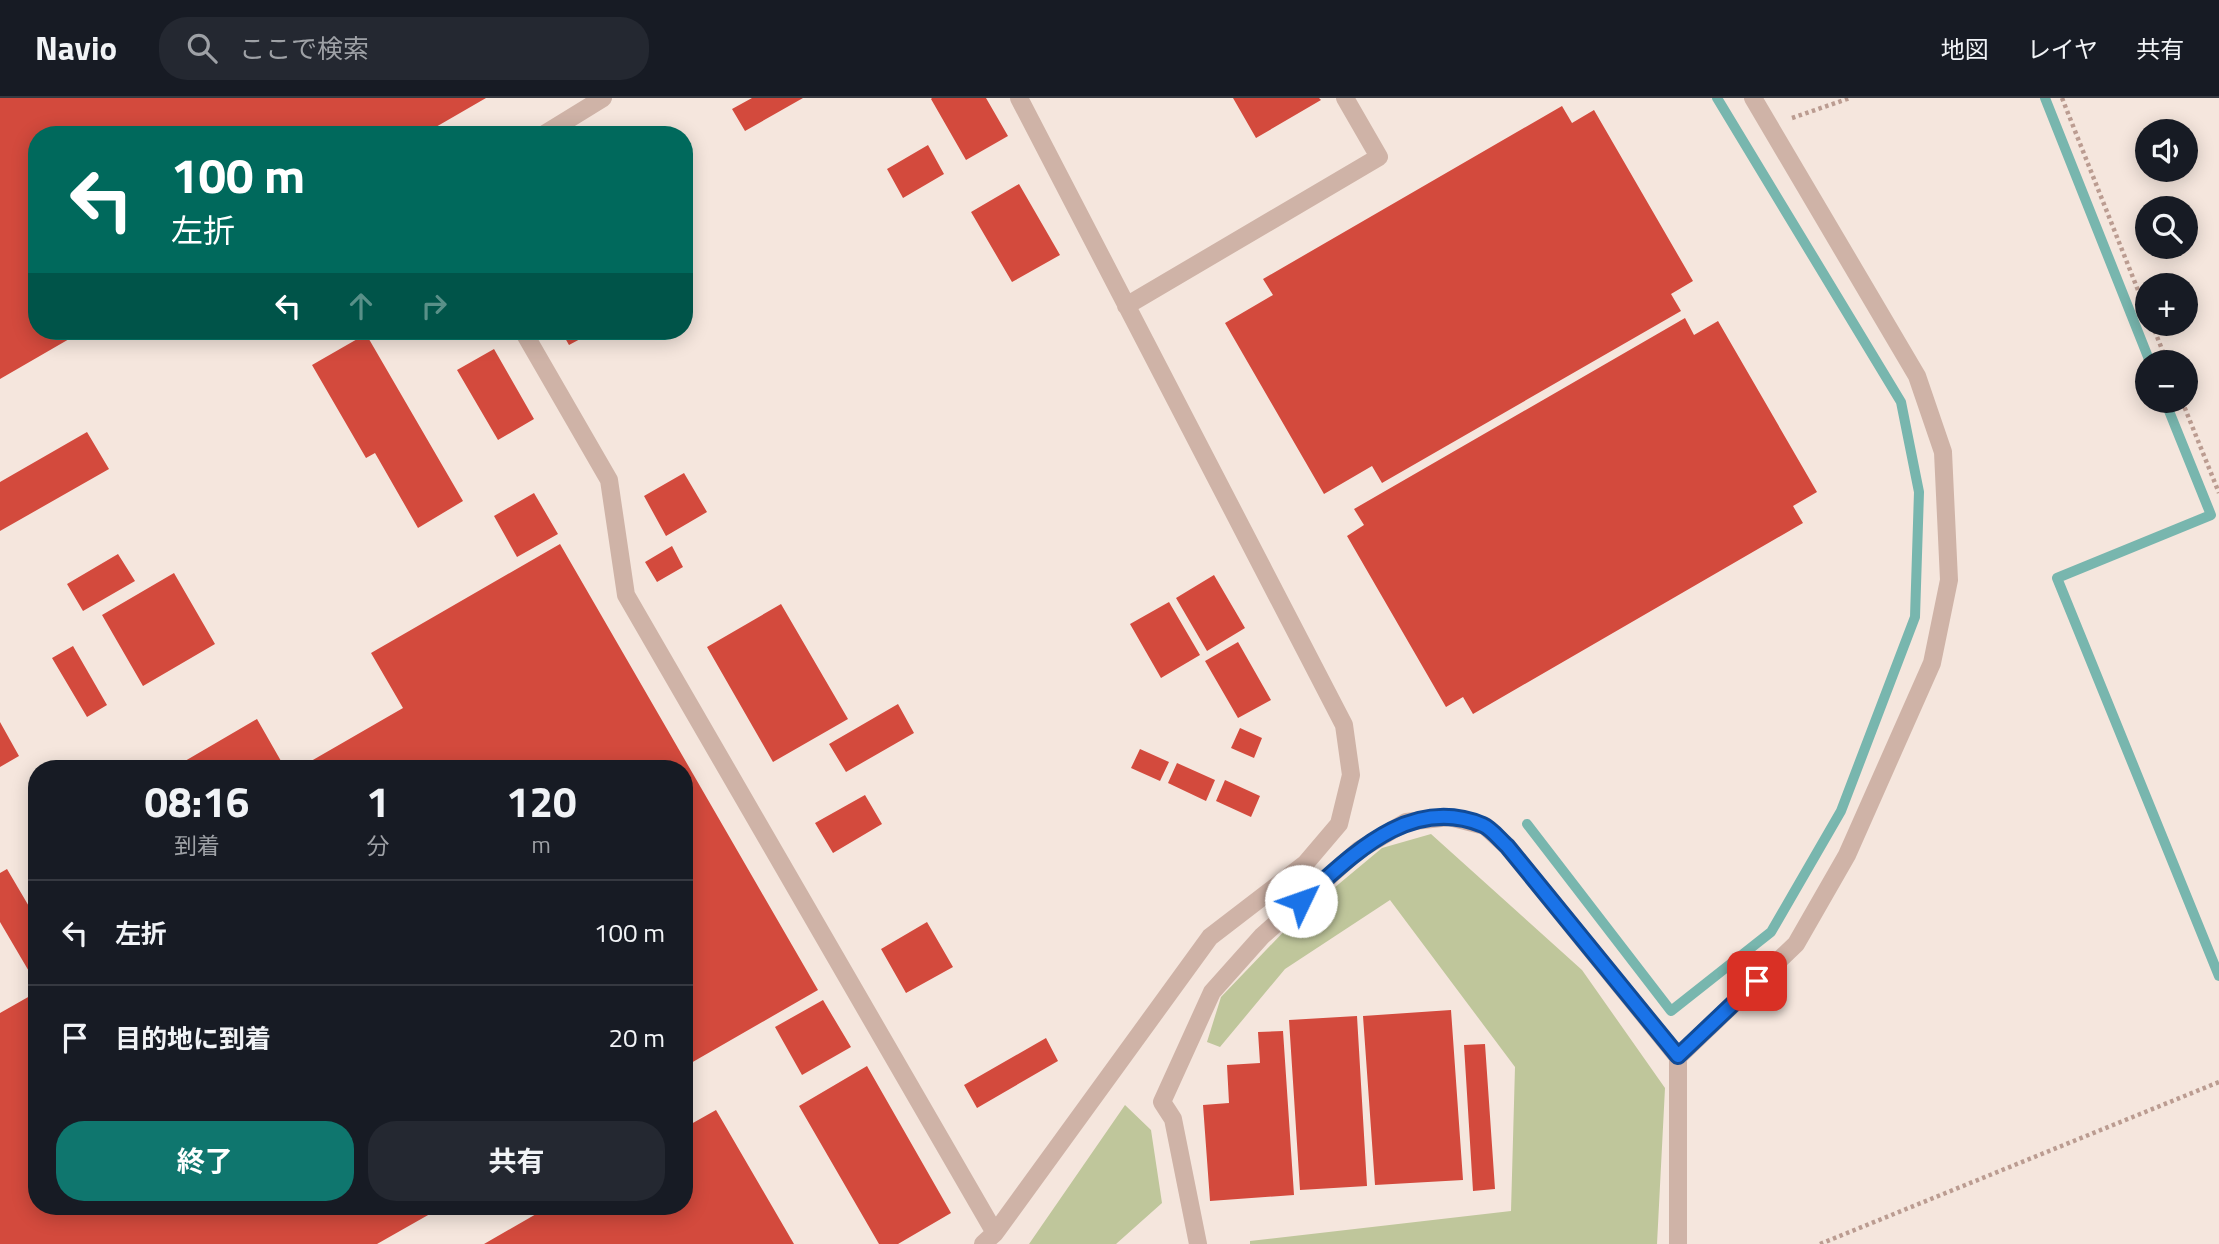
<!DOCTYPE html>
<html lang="ja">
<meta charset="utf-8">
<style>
:root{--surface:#171b24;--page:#242831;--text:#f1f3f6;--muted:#9ea1a6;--line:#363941;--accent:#0f766e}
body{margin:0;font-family:"Titillium Web","Noto Sans JP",sans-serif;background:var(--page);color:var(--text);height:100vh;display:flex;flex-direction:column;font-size:26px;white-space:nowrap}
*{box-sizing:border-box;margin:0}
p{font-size:23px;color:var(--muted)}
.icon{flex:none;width:38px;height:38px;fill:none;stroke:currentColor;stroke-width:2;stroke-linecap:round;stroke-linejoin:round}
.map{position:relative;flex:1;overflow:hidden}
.details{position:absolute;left:28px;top:662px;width:665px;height:455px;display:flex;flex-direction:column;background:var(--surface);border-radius:28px;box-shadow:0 4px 18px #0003}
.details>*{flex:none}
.top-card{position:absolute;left:28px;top:28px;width:665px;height:214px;border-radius:28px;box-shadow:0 4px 18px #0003;background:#00695c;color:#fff;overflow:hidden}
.controls{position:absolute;left:2135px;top:21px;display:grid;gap:14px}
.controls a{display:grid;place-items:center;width:63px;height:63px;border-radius:50%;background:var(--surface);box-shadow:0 4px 18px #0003;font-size:35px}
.pin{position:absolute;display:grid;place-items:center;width:60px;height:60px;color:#fff;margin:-30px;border-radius:14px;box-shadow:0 4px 10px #0006}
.me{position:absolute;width:77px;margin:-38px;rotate:48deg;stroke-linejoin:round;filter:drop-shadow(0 0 5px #0008)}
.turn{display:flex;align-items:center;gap:24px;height:147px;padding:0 28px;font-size:32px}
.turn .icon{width:91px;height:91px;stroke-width:2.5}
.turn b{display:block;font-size:49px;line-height:60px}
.lanes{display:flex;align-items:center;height:66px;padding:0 28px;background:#0003;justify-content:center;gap:35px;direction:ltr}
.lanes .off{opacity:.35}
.eta{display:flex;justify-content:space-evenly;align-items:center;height:119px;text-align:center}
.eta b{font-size:42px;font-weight:700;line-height:49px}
.action{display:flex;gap:14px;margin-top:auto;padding:14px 28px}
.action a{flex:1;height:80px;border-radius:28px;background:var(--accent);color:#fff;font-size:28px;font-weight:700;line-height:80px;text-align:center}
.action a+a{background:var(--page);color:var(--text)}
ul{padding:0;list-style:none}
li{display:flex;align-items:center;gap:21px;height:105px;padding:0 28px;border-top:2px solid var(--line)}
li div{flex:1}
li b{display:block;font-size:26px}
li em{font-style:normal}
header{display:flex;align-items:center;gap:42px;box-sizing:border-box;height:98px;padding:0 35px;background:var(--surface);border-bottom:2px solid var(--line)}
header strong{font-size:33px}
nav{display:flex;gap:38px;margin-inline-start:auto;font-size:24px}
.search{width:490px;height:63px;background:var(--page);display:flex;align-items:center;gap:18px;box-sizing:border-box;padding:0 24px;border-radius:28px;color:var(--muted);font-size:26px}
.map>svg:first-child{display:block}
</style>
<header>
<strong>Navio</strong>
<div class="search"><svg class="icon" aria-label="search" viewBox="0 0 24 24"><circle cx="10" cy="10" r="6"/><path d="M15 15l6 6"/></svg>ここで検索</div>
<nav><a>地図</a><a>レイヤ</a><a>共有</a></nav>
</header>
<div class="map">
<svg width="2219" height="1146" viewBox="0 0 2219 1146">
<rect width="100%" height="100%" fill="#f5e6dd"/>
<path fill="#bfc69b" d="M 1431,736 L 1582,872 L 1665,990 L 1657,1146 L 1250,1146 L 1250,1143 L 1511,1113 L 1515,969 L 1390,802 L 1285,871 L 1220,949 L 1207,944 L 1221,899 L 1292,825 L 1382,750 Z
M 1125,1007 L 1151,1032 L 1162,1105 L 1116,1146 L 1029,1146 Z"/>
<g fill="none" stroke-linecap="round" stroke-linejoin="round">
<path stroke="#78b6ae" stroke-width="10" d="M 2045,0 L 2150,264
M 2165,303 L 2211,417 L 2057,480 L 2219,878
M 1527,726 L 1671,913 L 1771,834 L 1841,713 L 1915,519 L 1919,394 L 1901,304 L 1717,0"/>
</g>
<path fill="#d34a3d" d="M 0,0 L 486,0 L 422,37 L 37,37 L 37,233 L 83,233 L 0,281 Z
M 752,0 L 803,0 L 745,33 L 732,11 Z
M 932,0 L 986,0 L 1008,38 L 966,62 L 931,1 Z
M 1233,0 L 1319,0 L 1321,2 L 1256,40 Z
M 1562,8 L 1572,25 L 1594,12 L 1693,183 L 1671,196 L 1681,213 L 1382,385 L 1372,368 L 1324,396 L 1225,225 L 1273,197 L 1263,181 Z
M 928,47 L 944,76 L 903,100 L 887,71 Z
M 1019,86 L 1060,157 L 1012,184 L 971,114 Z
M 1685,220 L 1694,237 L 1718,223 L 1817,394 L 1793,408 L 1803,425 L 1473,616 L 1463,599 L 1446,609 L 1347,438 L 1364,427 L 1354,411 Z
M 561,233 L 595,233 L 569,247 Z
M 366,236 L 463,403 L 418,430 L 375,355 L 366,360 L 312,267 Z
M 494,251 L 534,321 L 498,342 L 457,272 Z
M 87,334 L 109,371 L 0,433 L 0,384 Z
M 684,375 L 707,414 L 666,438 L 644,398 Z
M 534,395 L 558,436 L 517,459 L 494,418 Z
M 560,446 L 818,892 L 684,969 L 684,670 L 299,670 L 403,610 L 371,555 Z
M 672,448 L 683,469 L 657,484 L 645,464 Z
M 118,456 L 135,483 L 83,513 L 67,486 Z
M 174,475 L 215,546 L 143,588 L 102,517 Z
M 1214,477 L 1245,530 L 1207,553 L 1176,500 Z
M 1169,504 L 1200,557 L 1161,580 L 1130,526 Z
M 781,506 L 848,621 L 773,664 L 707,549 Z
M 1238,544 L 1271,602 L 1238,620 L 1205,563 Z
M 73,548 L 107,607 L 87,619 L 52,560 Z
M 898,606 L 914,635 L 846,674 L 829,646 Z
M 257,621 L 285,670 L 173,670 Z
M 0,624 L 19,658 L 0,669 Z
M 1240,630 L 1262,640 L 1254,660 L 1231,650 Z
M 1140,651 L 1169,664 L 1160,683 L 1131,670 Z
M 1177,665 L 1215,682 L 1206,703 L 1168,685 Z
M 1225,682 L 1260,698 L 1251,719 L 1216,703 Z
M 865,697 L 882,726 L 833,755 L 815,725 Z
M 7,771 L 37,822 L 37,887 L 0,824 L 0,775 Z
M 927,824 L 953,869 L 906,895 L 881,851 Z
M 37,894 L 37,1108 L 444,1108 L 377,1146 L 0,1146 L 0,915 Z
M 823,902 L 851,949 L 802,977 L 775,929 Z
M 1451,912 L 1463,1082 L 1375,1087 L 1363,918 Z
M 1357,918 L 1367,1088 L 1300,1092 L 1289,922 Z
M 1283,933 L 1294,1097 L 1210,1103 L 1203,1007 L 1229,1005 L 1227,967 L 1260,965 L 1258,934 Z
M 1046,940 L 1058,963 L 977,1010 L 964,987 Z
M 1485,946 L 1495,1091 L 1473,1093 L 1464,947 Z
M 867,968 L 951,1115 L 898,1146 L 879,1146 L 799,1008 Z
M 716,1012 L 794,1146 L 484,1146 L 550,1108 L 684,1108 L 684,1030 Z"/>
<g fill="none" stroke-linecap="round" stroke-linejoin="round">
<path stroke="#bb9c91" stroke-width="4.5" stroke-dasharray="3.5 3.5" stroke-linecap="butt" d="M 2062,0 L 2147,215
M 1792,20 L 1850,0
M 2152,226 L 2167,264
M 2182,303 L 2219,395
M 1820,1146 L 2219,984"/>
<path stroke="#cfb3a7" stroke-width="18" d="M 543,37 L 603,0
M 1126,208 L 1379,59 L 1345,0
M 523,233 L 609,382 L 626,497 L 995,1135
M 983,1146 L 995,1135 L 1210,839 L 1305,766 L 1339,726 L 1351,677 L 1344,627 L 1019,0"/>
<path stroke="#cfb3a7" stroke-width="18" d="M 1678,959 L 1796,846 L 1847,757 L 1932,565 L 1949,482 L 1943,354 L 1917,278 L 1753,0
M 1198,1146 L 1173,1021 L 1162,1004 L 1212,894 L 1262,838 L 1359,752 L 1406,724 L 1449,719 L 1485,728 L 1507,748 L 1678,959 L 1678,1146"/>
</g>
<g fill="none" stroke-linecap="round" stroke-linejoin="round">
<defs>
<path id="route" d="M 1301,803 C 1351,759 1409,696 1483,727 C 1492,731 1500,742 1507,748 L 1678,958 L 1757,883"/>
</defs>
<use href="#route" stroke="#114b97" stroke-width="18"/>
<use href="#route" stroke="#1a73e8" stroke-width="12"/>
</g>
</svg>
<div class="controls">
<a><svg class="icon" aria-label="sound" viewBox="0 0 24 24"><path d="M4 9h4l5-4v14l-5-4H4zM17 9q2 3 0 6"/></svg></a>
<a><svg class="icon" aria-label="search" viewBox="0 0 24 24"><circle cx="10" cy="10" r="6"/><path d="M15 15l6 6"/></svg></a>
<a>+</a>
<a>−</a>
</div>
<div class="pin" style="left:1757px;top:883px;background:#d93025"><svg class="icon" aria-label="arrive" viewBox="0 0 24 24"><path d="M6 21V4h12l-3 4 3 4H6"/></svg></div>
<svg class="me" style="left:1301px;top:803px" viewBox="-20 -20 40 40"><circle r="19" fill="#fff"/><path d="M0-13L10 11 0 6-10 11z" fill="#1a73e8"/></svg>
<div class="top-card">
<div class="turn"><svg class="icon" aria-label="left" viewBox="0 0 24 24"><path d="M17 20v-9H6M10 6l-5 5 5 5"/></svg><div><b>100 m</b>左折</div></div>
<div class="lanes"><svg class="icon" aria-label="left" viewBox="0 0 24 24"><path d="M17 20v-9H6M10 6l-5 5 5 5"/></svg><svg class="icon off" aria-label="ahead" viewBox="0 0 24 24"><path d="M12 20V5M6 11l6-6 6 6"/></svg><svg class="icon off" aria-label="right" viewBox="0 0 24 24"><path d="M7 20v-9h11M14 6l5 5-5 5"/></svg></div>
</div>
<section class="details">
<div class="eta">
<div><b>08:16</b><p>到着</p></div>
<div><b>1</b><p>分</p></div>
<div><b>120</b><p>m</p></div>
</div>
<ul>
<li><svg class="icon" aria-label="left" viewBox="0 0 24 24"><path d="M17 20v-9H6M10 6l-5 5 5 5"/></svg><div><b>左折</b></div><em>100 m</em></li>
<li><svg class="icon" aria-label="arrive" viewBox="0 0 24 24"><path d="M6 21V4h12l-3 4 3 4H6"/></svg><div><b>目的地に到着</b></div><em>20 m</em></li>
</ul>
<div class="action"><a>終了</a><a>共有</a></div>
</section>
</div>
